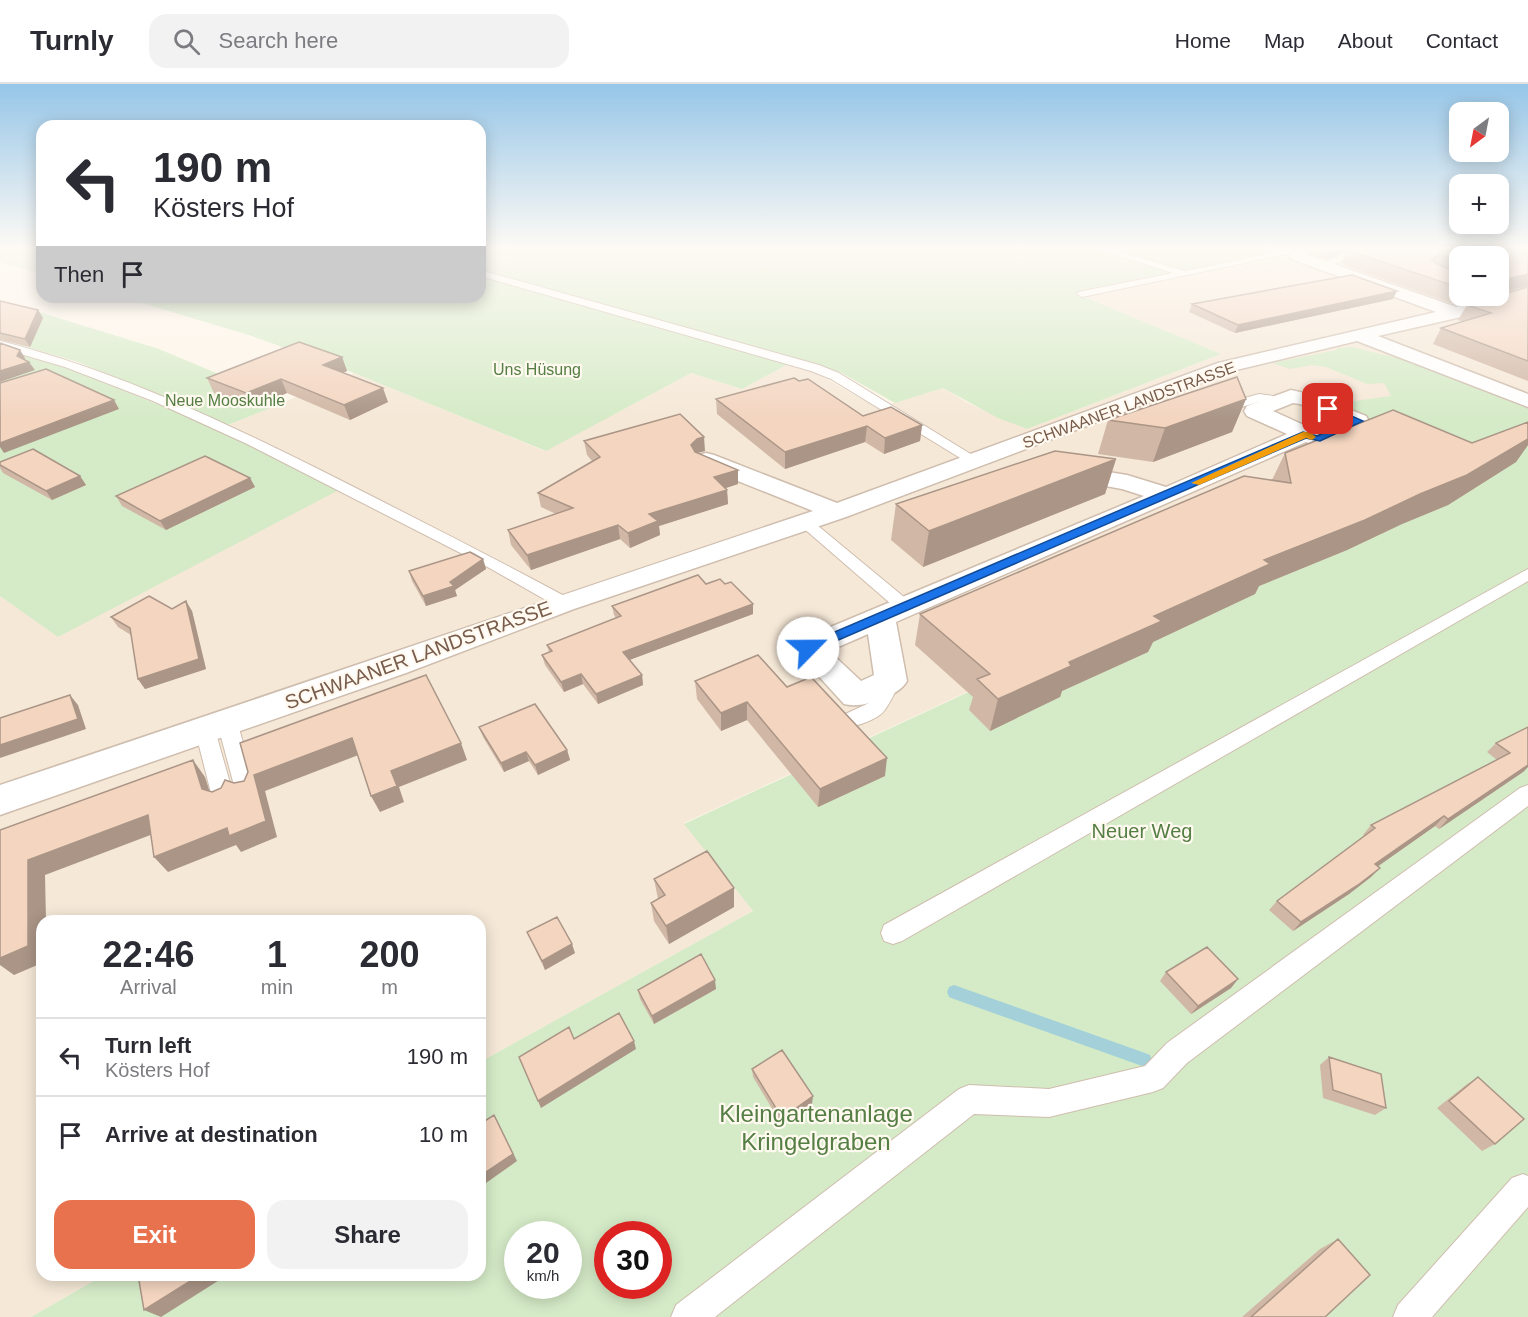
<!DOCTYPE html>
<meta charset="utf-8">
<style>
:root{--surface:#fff;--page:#f2f2f3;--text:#2b2b33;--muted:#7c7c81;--line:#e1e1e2;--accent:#e8724d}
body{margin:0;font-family:Arial,sans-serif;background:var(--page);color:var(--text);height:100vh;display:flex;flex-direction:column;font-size:22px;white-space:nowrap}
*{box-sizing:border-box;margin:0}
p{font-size:20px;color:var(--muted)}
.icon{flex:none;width:33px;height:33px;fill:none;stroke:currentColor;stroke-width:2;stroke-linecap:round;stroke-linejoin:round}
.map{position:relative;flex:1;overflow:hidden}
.panel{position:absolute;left:36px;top:831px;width:450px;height:366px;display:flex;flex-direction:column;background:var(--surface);border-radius:18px;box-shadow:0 3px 15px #0003}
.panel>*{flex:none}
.banner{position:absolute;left:36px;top:36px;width:450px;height:183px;border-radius:18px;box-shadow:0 3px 15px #0003;background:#fff;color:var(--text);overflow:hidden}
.needle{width:39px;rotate:212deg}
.fabs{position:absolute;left:1449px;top:18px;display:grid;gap:12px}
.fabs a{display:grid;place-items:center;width:60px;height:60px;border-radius:12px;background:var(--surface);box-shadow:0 3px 15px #0003;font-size:30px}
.speed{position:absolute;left:504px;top:1137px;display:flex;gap:12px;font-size:30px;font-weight:700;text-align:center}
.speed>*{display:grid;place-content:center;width:78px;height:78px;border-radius:50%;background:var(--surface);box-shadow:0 3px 15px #0003;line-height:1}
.speed small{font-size:15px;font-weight:400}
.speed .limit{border:9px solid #d22;background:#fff;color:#111}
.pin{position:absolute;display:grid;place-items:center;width:51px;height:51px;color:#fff;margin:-26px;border-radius:12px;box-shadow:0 3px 9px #0006}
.me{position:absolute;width:66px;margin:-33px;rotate:67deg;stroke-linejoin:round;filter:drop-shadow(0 0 4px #0008)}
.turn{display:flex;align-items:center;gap:21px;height:126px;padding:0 18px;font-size:27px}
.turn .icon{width:78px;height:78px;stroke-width:2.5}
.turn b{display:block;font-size:42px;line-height:51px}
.then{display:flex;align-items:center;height:57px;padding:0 18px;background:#0003;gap:12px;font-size:22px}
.eta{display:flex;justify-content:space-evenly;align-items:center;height:102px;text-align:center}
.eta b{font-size:36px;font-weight:700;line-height:42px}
.cta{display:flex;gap:12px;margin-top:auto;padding:12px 18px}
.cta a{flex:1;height:69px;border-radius:18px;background:var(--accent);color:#fff;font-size:24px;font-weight:700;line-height:69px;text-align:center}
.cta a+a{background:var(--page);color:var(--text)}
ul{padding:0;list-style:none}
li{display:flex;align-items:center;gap:18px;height:78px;padding:0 18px;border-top:2px solid var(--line)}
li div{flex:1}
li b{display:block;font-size:22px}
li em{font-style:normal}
header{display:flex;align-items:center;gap:36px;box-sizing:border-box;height:84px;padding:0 30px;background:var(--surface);border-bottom:2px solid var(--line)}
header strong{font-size:28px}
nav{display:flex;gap:33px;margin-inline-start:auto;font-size:21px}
.search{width:420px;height:54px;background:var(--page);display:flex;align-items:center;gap:15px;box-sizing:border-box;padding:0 21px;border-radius:18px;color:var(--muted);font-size:22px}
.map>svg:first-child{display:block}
</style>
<header>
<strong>Turnly</strong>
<div class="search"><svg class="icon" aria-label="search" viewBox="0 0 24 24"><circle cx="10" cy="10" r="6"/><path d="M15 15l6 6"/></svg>Search here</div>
<nav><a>Home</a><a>Map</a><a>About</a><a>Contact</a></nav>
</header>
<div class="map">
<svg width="1528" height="1233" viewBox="0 0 1528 1233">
<rect width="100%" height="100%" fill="#fdf5e9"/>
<path fill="#f5e8d7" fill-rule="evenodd" d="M 1289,163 L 1528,163 L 1528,348 L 684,739 L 753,827 L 480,978 L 480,837 L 42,837 L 42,1191 L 104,1191 L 31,1233 L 0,1233 L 0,512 L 59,553 L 219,345 L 354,289 L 545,367 L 691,289 L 742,305 L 788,280 L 811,286 L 877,324 L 943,304 L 968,319 L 1027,345 L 1221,270 L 1081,213 L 1294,171 ZM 1460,172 L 1498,172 L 1498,212 L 1460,212 Z"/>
<path fill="#d5ebc7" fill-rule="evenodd" d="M 0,163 L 42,163 L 42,190 L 0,178 Z
M 480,163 L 1289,163 L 1293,167 L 1291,171 L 1082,212 L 1221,270 L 1027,345 L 998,334 L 943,304 L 895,319 L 840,288 L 496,190 L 488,193 L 788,280 L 742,305 L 691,289 L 546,367 L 354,289 L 252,252 L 122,213 L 480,213 Z
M 0,216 L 159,265 L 285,318 L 228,341 L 78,278 L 0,255 Z
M 0,263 L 72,286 L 219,345 L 339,406 L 58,553 L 0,512 Z
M 1351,263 L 1402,275 L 1528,324 L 1528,1233 L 31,1233 L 104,1191 L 480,1191 L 480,978 L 753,827 L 684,740 L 1479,371 L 1441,376 L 1326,321 L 1391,312 L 1384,299 L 1367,300 L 1326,283 L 1312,281 L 1290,285 L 1272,279 L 1337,266 L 1337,264 ZM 518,1150 L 568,1150 L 568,1202 L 518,1202 ZM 608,1150 L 658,1150 L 658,1202 L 608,1202 Z"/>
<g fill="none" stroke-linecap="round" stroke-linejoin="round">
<path fill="#a3d0d9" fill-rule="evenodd" d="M 954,901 L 1145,969 L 1150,971 L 1152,976 L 1150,981 L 1145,983 L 954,915 L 949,913 L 947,908 L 949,903 Z"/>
<defs>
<path id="lane" d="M 1091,163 L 1104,163 L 1185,187 L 1287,166 L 1292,169 L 1082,213 L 1077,210 L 1078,208 L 1173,189 Z
M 1372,163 L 1385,163 L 1324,183 L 1316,181 Z
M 480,186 L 819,281 L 839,289 L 982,377 L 980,380 L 970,380 L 831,295 L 811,287 L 480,192 Z
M 0,257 C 119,287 231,341 340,396 C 417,435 494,474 570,515 L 573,519 L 570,523 L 558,523 L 484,481 L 247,360 L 153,317 L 65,283 L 0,264 Z
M 1259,310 L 1280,313 L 1286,317 L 1280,321 L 1259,318 L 1238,324 L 1232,320 L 1234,317 Z
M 806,434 L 811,436 L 910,518 L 913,522 L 910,526 L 898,526 L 801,442 L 798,439 Z
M 1528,485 L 1528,497 L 902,857 L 893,860 L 884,857 L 881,849 L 884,841 Z
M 891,590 L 898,592 L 901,597 C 895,607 891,618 884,627 C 877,636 852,645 841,642 L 838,637 L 841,632 L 869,619 L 884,592 Z
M 227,631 L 234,633 L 237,638 L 257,705 L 254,711 L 246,713 L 238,711 L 235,705 L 217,638 L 220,633 Z
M 205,639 L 212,641 L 215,646 L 234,713 L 231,719 L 223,722 L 215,719 L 212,713 L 195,646 L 198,641 Z
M 1528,701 L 1528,722 L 1187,979 L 1163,1004 L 1153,1008 L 1049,1033 L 974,1030 L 715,1233 L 671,1233 L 676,1221 L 959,1005 L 969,1001 L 1049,1005 L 1145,982 L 1167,959 L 1520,704 Z
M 1523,1090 L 1528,1092 L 1528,1123 L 1432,1233 L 1393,1233 L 1398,1221 L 1512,1094 Z"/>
<path id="street" d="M 1297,167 L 1456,223 L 1528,203 L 1528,213 L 1461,233 L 1378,252 L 1528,310 L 1528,323 L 1357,257 L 1232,287 L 846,433 L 574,525 L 406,589 L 0,731 L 0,701 C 271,611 541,517 813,427 L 698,381 L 694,376 L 698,371 L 706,369 L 714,371 L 837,419 L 1218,279 L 1436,228 L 1291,175 L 1289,172 Z
M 1291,306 L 1313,311 L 1366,332 L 1369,337 L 1366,342 C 1348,350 1325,366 1306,358 L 896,538 L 907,597 C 898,613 862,625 844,620 L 793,564 L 797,557 L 1144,412 L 1122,405 L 1056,393 L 1053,388 L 1056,383 L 1065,381 L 1127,391 L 1166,403 L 1287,350 L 1247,332 L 1244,327 L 1247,322 ZM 1293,319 L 1300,320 L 1339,337 L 1317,347 L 1273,327 ZM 868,550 L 874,591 L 861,597 L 829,567 Z"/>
</defs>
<use href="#lane" stroke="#cfbdae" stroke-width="2"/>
<use href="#street" stroke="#cfbdae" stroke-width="3"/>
<use href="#lane" fill="#fff" fill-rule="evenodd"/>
<use href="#street" fill="#fff" fill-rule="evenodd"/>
</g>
<path fill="#d1b7a5" d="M 1285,163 L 1528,163 L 1528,202 L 1498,209 L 1498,172 L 1460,172 L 1460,212 L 1491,212 L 1456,221 L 1341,180 L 1345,169 L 1327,175 Z
M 1528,203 L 1528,297 L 1433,260 L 1441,244 L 1463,238 L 1458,236 L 1467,221 Z
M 1393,215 L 1235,249 L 1189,228 L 1192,220 Z
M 0,217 L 38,226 L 43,234 L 30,263 L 0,256 Z
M 342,273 L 347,287 L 343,289 L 388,318 L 350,336 L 287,309 L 253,324 L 214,309 L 207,294 Z
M 799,297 L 863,332 L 922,341 L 920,357 L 884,370 L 865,358 L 785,385 L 717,330 L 716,315 Z
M 1246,315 L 1232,348 L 1153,378 L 1098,370 L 1108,336 Z
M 1528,338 L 1528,361 L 1516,378 L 1448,421 L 1402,440 L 1347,466 L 1259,502 L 1255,510 L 1153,558 L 1148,568 L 1062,607 L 1060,613 L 990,647 L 969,626 L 973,613 L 915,561 L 920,530 L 1272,396 L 1285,369 L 1472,359 Z
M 584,357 L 705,367 L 697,369 L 738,386 L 738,400 L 725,404 L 727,406 L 728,420 L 659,442 L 660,451 L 630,464 L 620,455 L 531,486 L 511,461 L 508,446 L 556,430 L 541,423 L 538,409 L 592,377 L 587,371 Z
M 1116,375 L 1105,410 L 923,483 L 891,456 L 896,420 Z
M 0,378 L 80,392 L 86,401 L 52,416 L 3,389 L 0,384 Z
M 250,394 L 255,403 L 166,446 L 122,422 L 116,412 Z
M 483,475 L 486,485 L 455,506 L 457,512 L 426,522 L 412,497 L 409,487 Z
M 706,500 L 725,500 L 753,520 L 753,530 L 629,576 L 642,591 L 643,601 L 598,620 L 583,600 L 564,608 L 545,581 L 542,571 L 549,568 L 547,561 L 616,534 L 614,531 L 612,522 Z
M 172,525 L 192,527 L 206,585 L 145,605 L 138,595 L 131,551 L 118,543 L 111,533 Z
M 695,597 L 787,603 L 885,692 L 818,723 L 747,636 L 721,647 L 697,615 Z
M 479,643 L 567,666 L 570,676 L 538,691 L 529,677 L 504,688 L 483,653 Z
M 1528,643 L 1528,683 L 1523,688 L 1439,745 L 1435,742 L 1378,782 L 1371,793 L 1349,810 L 1293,847 L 1269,826 L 1277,817 L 1365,752 L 1363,751 L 1371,741 L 1497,676 L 1487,668 L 1496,659 Z
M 654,795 L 734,804 L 734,823 L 669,860 L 654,837 L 651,819 L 658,815 Z
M 527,848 L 575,869 L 545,886 Z
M 1166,888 L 1238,895 L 1231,904 L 1191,930 L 1160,897 Z
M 716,905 L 654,940 L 640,915 L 638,906 Z
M 1329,973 L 1386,1024 L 1375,1031 L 1323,1014 L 1320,981 Z
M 752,985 L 812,1020 L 782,1041 L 753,993 Z
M 1478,993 L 1495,1060 L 1482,1067 L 1437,1024 L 1466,1001 Z
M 1338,1155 L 1325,1233 L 1242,1233 L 1320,1165 Z"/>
<path fill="#aa9586" d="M 1332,163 L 1365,163 L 1347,166 L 1345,169 L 1327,175 Z
M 1439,170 L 1432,184 L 1431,175 Z
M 1528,190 L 1528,202 L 1498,209 L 1498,197 Z
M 1397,207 L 1393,215 L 1235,249 L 1238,241 Z
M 1461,212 L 1491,212 L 1456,221 Z
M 38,226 L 43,234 L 30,263 L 25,255 Z
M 20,266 L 25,274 L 23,280 L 29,278 L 35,286 L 0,298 L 0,287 L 17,272 Z
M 342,273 L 347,287 L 329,295 L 323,281 Z
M 281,295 L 287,309 L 253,324 L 246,309 Z
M 383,304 L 388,318 L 350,336 L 344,321 Z
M 1246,315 L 1232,348 L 1153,378 L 1165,344 Z
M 114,316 L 119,325 L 4,369 L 0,363 L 0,359 Z
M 922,341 L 920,357 L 884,370 L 885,354 Z
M 867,342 L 865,358 L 785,385 L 785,368 Z
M 704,353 L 705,367 L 697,369 L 692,375 L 691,361 L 697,355 Z
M 1528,355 L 1528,361 L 1516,378 L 1448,421 L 1402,440 L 1347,466 L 1259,502 L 1255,510 L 1153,558 L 1148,568 L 1062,607 L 1060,613 L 990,647 L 998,615 L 1154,532 L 1264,476 Z
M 1116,375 L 1105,410 L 923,483 L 929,447 Z
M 738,386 L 738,400 L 714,408 L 714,393 Z
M 80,392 L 86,401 L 52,416 L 46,407 Z
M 250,394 L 255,403 L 166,446 L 160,437 Z
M 727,406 L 728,420 L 659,442 L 660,451 L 630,464 L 628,449 L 649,430 Z
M 618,441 L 620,455 L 531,486 L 527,471 Z
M 483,475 L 486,485 L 455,506 L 457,512 L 426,522 L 423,512 L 450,498 Z
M 186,517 L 192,527 L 206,585 L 145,605 L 138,595 Z
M 753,520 L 753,530 L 624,578 L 623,568 Z
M 581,590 L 583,600 L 564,608 L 561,598 Z
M 642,591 L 643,601 L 598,620 L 596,610 Z
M 70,611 L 78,621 L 86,645 L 0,674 L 0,661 Z
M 747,618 L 747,636 L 721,647 L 721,629 Z
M 352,654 L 361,670 L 265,707 L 277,753 L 241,768 L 236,761 L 168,788 L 154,773 L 227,744 L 254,691 Z
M 461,659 L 467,676 L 399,703 L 404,718 L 380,728 L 371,712 L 391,687 Z
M 567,666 L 570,676 L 538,691 L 535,681 Z
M 526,668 L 529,677 L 504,688 L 501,679 Z
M 887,674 L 885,692 L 818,723 L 820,705 Z
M 193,676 L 205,693 L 214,721 L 202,705 Z
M 1528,681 L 1528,683 L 1523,688 L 1439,745 L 1448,735 Z
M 148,731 L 161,747 L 45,791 L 46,837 L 42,837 L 42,879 L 14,891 L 0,881 L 0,874 L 28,776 Z
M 1444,732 L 1435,742 L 1367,790 L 1375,780 Z
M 1380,784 L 1371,793 L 1349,810 L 1293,847 L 1301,838 Z
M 734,804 L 734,823 L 669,860 L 666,842 Z
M 572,860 L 575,869 L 545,886 L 542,877 Z
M 1238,895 L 1231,904 L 1191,930 L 1198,922 Z
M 715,896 L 716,905 L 654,940 L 652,932 Z
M 634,957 L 636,965 L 541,1024 L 538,1017 Z
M 813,1012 L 812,1020 L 782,1041 L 782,1034 Z
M 494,1031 L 498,1038 L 517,1077 L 486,1099 L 480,1092 Z
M 200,1191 L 222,1191 L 220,1192 L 221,1195 L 161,1233 L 144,1226 Z"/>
<path fill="#f3d5c0" stroke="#aa9586" stroke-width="1.5" d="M 1358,163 L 1504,163 L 1505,165 L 1528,172 L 1528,190 L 1498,197 L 1498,172 L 1460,172 L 1460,178 L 1439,170 L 1431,175 L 1435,179 L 1460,189 L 1460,204 L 1347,166 Z
M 1352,191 L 1397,207 L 1238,241 L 1192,220 Z
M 1528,203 L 1528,277 L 1441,244 L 1491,229 L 1467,221 Z
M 0,217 L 38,226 L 25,255 L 0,249 Z
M 299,258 L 342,273 L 323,281 L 383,304 L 344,321 L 281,295 L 246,309 L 207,294 Z
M 0,259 L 20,266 L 17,272 L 29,278 L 0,287 Z
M 46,285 L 114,316 L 0,359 L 0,299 Z
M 1237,293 L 1246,315 L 1165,344 L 1108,336 Z
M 794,294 L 799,297 L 808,295 L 863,332 L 891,323 L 922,341 L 885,354 L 867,342 L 785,368 L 716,315 Z
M 1393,326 L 1472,359 L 1528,338 L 1528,355 L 1467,391 L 1420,410 L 1365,436 L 1264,476 L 1270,480 L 1154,532 L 1162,537 L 1069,578 L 1071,582 L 998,615 L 977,595 L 990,590 L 920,530 L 1244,392 L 1291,399 L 1285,369 Z
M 680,330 L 704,353 L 697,355 L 691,361 L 695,368 L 738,386 L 714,393 L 727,406 L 649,430 L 658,437 L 628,449 L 618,441 L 527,471 L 508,446 L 573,424 L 538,409 L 600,373 L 584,357 Z
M 33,365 L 80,392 L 46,407 L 0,381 L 0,378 Z
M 1055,367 L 1116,375 L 929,447 L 896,420 Z
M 205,372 L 250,394 L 160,437 L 116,412 Z
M 470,468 L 483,475 L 450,498 L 454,502 L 423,512 L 409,487 Z
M 698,491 L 706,500 L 720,495 L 725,500 L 731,498 L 753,520 L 623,568 L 642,591 L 596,610 L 581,590 L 561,598 L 542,571 L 552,567 L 547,561 L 621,532 L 612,522 Z
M 149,512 L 172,525 L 186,517 L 199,575 L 138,595 L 130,544 L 111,533 Z
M 758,571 L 787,603 L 811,593 L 887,674 L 820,705 L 747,618 L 721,629 L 695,597 Z
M 426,591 L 461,659 L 391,687 L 397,702 L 371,712 L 352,654 L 254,691 L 266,737 L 229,752 L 227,744 L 154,773 L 148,731 L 28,776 L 28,862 L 0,874 L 0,746 L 193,676 L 202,705 L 212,708 L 221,704 L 225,696 L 234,699 L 244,697 L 248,688 L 240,659 Z
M 70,611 L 78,635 L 0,661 L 0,634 Z
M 535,620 L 567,666 L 535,681 L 526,668 L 501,679 L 479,643 Z
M 1528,643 L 1528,681 L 1448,735 L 1444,732 L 1375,780 L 1380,784 L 1358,801 L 1301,838 L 1277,817 L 1375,744 L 1371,741 L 1510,669 L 1496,659 Z
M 707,767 L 734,804 L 666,842 L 651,819 L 665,811 L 654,795 Z
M 557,833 L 572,860 L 542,877 L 527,848 Z
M 1207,863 L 1238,895 L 1198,922 L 1166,888 Z
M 701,870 L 715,896 L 652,932 L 638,906 Z
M 619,929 L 634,957 L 538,1017 L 519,973 L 569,943 L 574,955 Z
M 782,966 L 813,1012 L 782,1034 L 752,985 Z
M 1329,973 L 1381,990 L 1386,1024 L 1333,1006 Z
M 1478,993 L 1524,1035 L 1495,1060 L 1449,1017 Z
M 494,1031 L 513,1070 L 480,1092 L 480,1040 Z
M 1338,1155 L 1370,1191 L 1325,1233 L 1251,1233 Z
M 138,1191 L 200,1191 L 144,1226 Z"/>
<linearGradient id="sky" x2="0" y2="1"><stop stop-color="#96c6e8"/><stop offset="0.49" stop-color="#fefaf5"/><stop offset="1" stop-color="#fefaf5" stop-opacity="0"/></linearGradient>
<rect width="1528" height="335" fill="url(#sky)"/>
<path fill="#1a73e8" stroke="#114b97" stroke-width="1.5" d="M 1324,323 L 1331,323 L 1363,337 L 1320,357 L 1306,354 L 813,567 L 804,567 L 802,564 L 804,561 L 1303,348 L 1317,352 L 1350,337 L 1324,327 Z"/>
<path fill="#f59e0b" d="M 1303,348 L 1310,348 L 1316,353 L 1312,356 L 1306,354 L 1199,401 L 1191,399 Z"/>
<g text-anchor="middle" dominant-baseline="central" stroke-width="4.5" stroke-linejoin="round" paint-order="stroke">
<g font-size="16" fill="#547e43" stroke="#fff9f0">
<text x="537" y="285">Uns Hüsung</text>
<text x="225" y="316">Neue Mooskuhle</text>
</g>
<g font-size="16" fill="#785c4c" stroke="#fff9f0">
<text transform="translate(1129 321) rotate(-20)">SCHWAANER LANDSTRASSE</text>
</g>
<g font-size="20" fill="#785c4c" stroke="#fff9f0">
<text transform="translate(418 571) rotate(-20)">SCHWAANER LANDSTRASSE</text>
</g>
<g font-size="20" fill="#547e43" stroke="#fff9f0">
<text x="1142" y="747">Neuer Weg</text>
</g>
<g font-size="24" fill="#547e43" stroke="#fff9f0">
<text x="816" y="1029">Kleingartenanlage<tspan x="816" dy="28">Kringelgraben</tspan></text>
</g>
</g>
</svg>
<div class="fabs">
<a><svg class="needle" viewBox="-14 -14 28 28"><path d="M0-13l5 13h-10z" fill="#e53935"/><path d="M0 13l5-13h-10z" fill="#7c7c81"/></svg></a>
<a>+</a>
<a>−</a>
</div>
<div class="speed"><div>20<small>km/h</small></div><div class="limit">30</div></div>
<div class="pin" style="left:1328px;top:325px;background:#d93025"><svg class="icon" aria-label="arrive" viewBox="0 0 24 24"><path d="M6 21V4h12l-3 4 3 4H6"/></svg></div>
<svg class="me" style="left:808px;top:564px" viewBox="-20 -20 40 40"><circle r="19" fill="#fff"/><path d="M0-13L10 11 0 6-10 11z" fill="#1a73e8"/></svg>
<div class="banner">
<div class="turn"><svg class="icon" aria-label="left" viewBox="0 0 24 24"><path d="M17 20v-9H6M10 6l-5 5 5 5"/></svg><div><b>190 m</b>Kösters Hof</div></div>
<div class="then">Then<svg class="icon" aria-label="arrive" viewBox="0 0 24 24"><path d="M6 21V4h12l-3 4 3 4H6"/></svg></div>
</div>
<section class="panel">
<div class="eta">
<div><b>22:46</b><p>Arrival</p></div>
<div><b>1</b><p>min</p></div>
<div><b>200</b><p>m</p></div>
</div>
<ul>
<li><svg class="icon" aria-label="left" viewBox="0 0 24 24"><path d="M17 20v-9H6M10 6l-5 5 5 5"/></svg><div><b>Turn left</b><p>Kösters Hof</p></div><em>190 m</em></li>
<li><svg class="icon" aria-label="arrive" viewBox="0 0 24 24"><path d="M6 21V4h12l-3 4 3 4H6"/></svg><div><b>Arrive at destination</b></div><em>10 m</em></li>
</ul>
<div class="cta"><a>Exit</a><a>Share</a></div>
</section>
</div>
